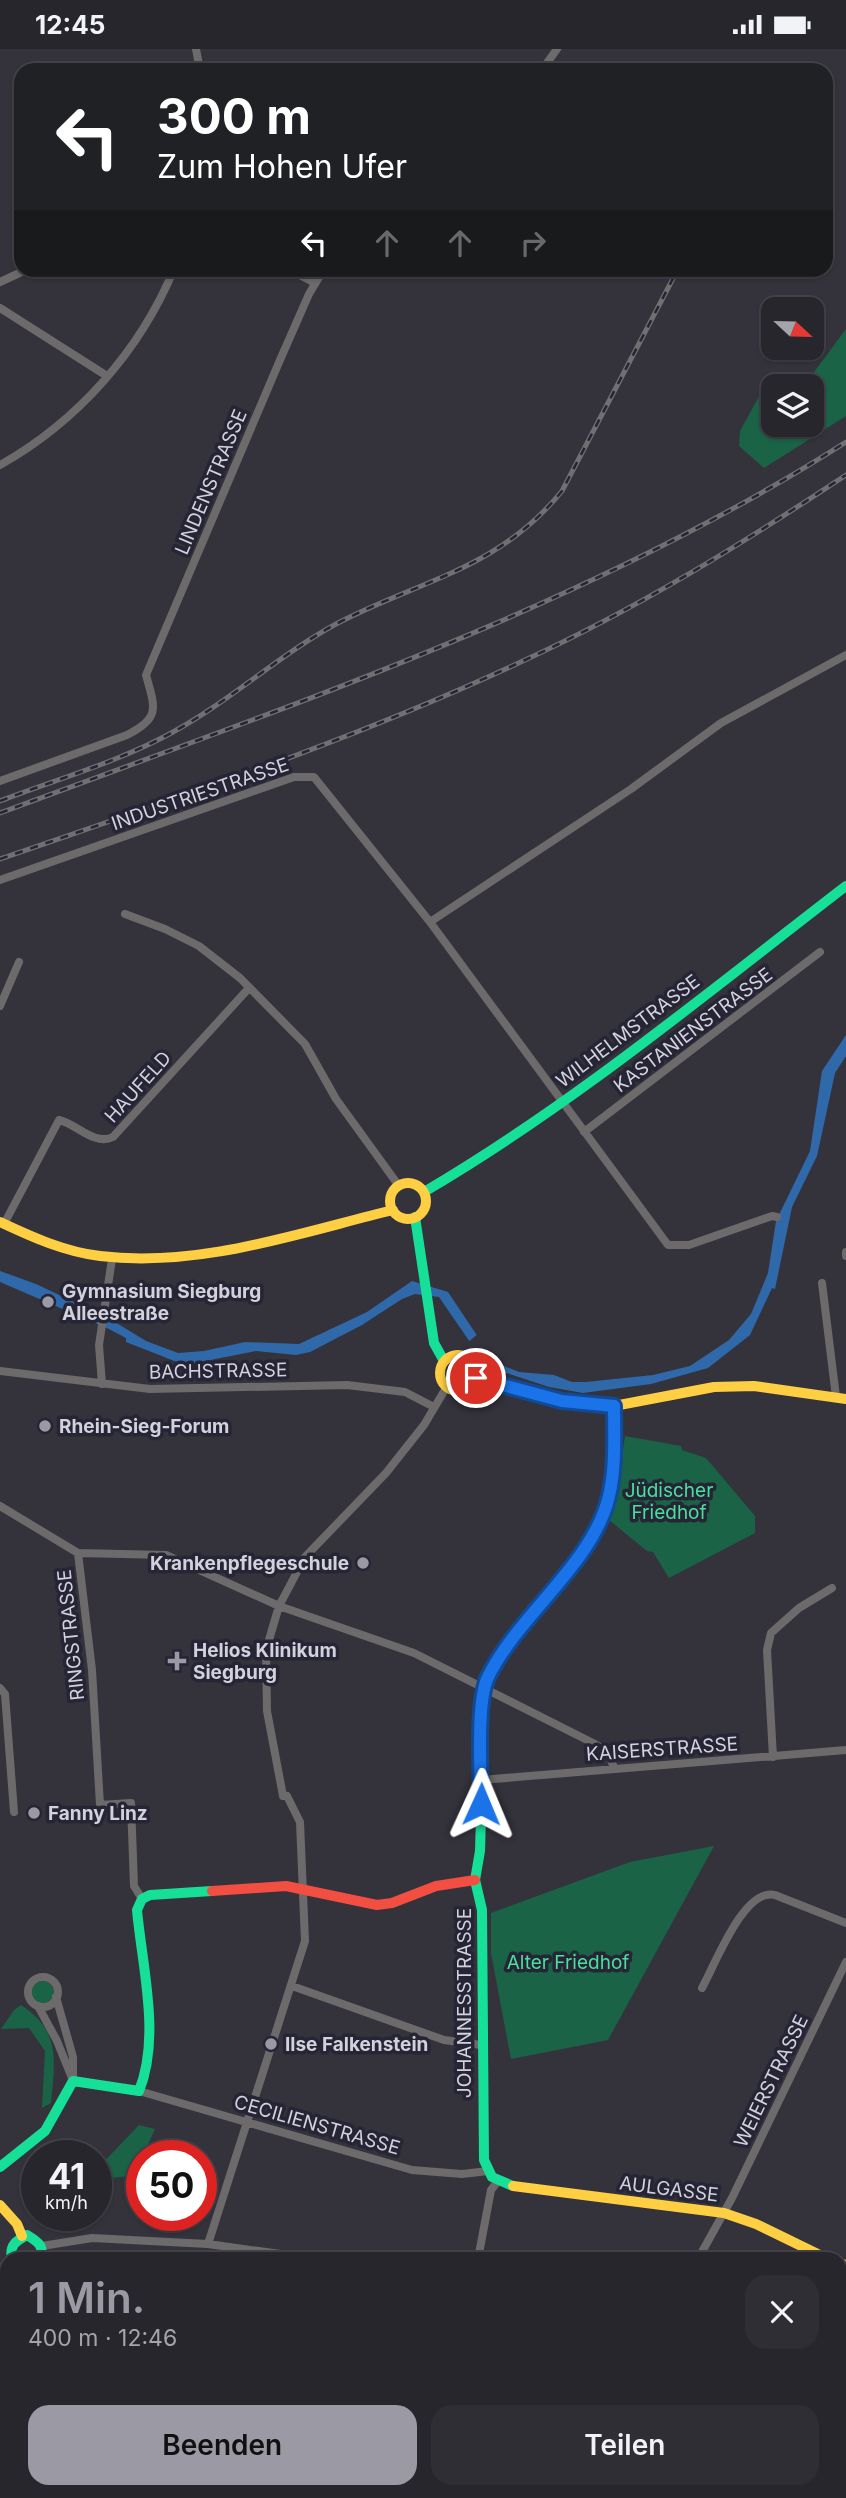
<!DOCTYPE html>
<html lang="de">
<meta charset="utf-8">
<style>
:root{--surface:#27262d;--page:#2f2e35;--text:#f1f3f6;--muted:#a4a5aa;--line:#434349;--accent:#9b9aa4}
body{margin:0;font-family:Inter,sans-serif;background:var(--page);color:var(--text);height:100vh;display:flex;flex-direction:column;font-size:26px;white-space:nowrap}
*{box-sizing:border-box;margin:0}
p{font-size:23px;color:var(--muted)}
.icon{flex:none;width:38px;height:38px;fill:none;stroke:currentColor;stroke-width:2;stroke-linecap:round;stroke-linejoin:round}
.map{position:relative;flex:1;overflow:hidden}
.drawer{position:absolute;left:0px;top:2203px;width:847px;height:247px;display:flex;flex-direction:column;background:var(--surface);border-radius:21px 21px 0 0;box-shadow:0 2px 5px #0004,0 0 0 2px var(--line)}
.drawer>*{flex:none}
.top-card{position:absolute;left:14px;top:14px;width:819px;height:214px;border-radius:21px;box-shadow:0 2px 5px #0004,0 0 0 2px var(--line);background:#202124;color:#fff;overflow:hidden}
.needle{width:46px;rotate:112deg}
.controls{position:absolute;left:761px;top:248px;display:grid;gap:14px}
.controls a{display:grid;place-items:center;width:63px;height:63px;border-radius:14px;background:var(--surface);box-shadow:0 2px 5px #0004,0 0 0 2px var(--line);font-size:35px}
.speed{position:absolute;left:21px;top:2091px;display:flex;gap:14px;font-size:35px;font-weight:700;text-align:center}
.speed>*{display:grid;place-content:center;width:91px;height:91px;border-radius:50%;background:var(--surface);box-shadow:0 2px 5px #0004,0 0 0 2px var(--line);line-height:1}
.speed small{font-size:18px;font-weight:400}
.speed .limit{border:10px solid #d22;background:#fff;color:#111}
.pin{position:absolute;display:grid;place-items:center;width:60px;height:60px;color:#fff;margin:-30px;border:4px solid #fff;border-radius:50%;box-shadow:0 2px 7px #0007}
.me{position:absolute;width:77px;margin:-38px;rotate:1deg;stroke-linejoin:round;filter:drop-shadow(0 0 5px #0008)}
.turn{display:flex;align-items:center;gap:24px;height:147px;padding:0 28px;font-size:32px}
.turn .icon{width:91px;height:91px;stroke-width:2.5}
.turn b{display:block;font-size:49px;line-height:60px}
.lanes{display:flex;align-items:center;height:66px;padding:0 28px;background:#0003;justify-content:center;gap:35px;direction:ltr}
.lanes .off{opacity:.35}
.round{display:grid;place-items:center;flex:none;width:74px;height:74px;border-radius:21px;background:var(--page)}
.head{display:flex;align-items:center;justify-content:space-between;height:119px;padding:0 28px}
h1{font-size:42px;font-weight:600;line-height:52px;color:var(--accent)}
.cta{display:flex;gap:14px;margin-top:auto;padding:14px 28px}
.cta a{flex:1;height:80px;border-radius:21px;background:var(--accent);color:#111;font-size:28px;font-weight:600;line-height:80px;text-align:center}
.cta a+a{background:var(--page);color:var(--text)}
.status{display:flex;justify-content:space-between;align-items:center;height:49px;padding:0 35px;background:var(--surface);direction:ltr}
.status svg{height:19px;fill:currentColor}
.map>svg:first-child{display:block}
</style>
<div class="status"><b>12:45</b><svg viewBox="0 0 49 12"><path d="M0 12V9h3v3zM5 12V6h3v6zM10 12V3h3v9zM15 12V0h3v12zM26 1h20v11H26zM47 4h2v5h-2z"/></svg></div>
<div class="map">
<svg width="846" height="2449" viewBox="0 0 846 2449">
<rect width="100%" height="100%" fill="#34333c"/>
<path fill="#1a6346" d="M 846,280 L 846,367 L 764,419 L 739,397 L 740,382 L 767,333 L 786,338 L 774,338 L 774,376 L 812,376 L 812,338 L 803,338 Z
M 625,1387 L 681,1397 L 682,1401 L 706,1409 L 755,1467 L 755,1484 L 669,1529 L 653,1503 L 647,1502 L 609,1471 L 613,1464 Z
M 714,1797 L 608,1991 L 511,2010 L 491,1904 L 491,1864 L 630,1813 Z
M32 1943a11 11 0 1 1 22 0a11 11 0 1 1-22 0Z
M 21,1956 C 61,1982 55,2012 51,2054 L 42,2059 L 45,2002 L 29,1979 L 1,1980 L 14,1961 Z
M 139,2076 L 155,2080 L 146,2100 L 149,2104 L 159,2107 L 142,2107 L 142,2126 L 99,2130 L 97,2120 Z"/>
<path fill="#3069aa" d="M 846,986 L 846,1007 L 835,1024 L 817,1107 L 792,1158 L 775,1240 L 772,1239 L 750,1286 L 708,1319 L 651,1335 L 583,1344 L 549,1338 L 494,1320 L 483,1312 L 439,1248 L 415,1245 L 402,1250 L 362,1276 L 310,1303 L 296,1306 L 256,1302 L 195,1314 L 177,1313 L 126,1293 L 126,1289 L 109,1280 L 0,1233 L 0,1222 L 36,1235 L 110,1270 L 146,1292 L 178,1304 L 204,1302 L 245,1293 L 299,1295 L 367,1263 L 412,1232 L 448,1243 L 488,1303 L 499,1315 L 519,1323 L 554,1326 L 572,1333 L 586,1333 L 653,1326 L 690,1317 L 729,1291 L 751,1265 L 768,1224 L 776,1172 L 810,1102 L 822,1022 Z"/>
<path fill="#34333c" d="M 479,1284 L 491,1301 L 479,1310 L 467,1294 Z"/>
<g fill="none" stroke-linecap="round" stroke-linejoin="round">
<path stroke="#6d6a6b" stroke-width="8" d="M 196,0 L 200,21
M 542,21 L 557,0
M 288,220 L 315,234
M 0,233 L 28,220
M 0,259 L 107,327
M 0,416 C 77,373 140,302 174,220
M 0,732 L 127,686 C 161,669 155,659 146,626 L 280,311 L 309,245 L 324,220
M 0,831 L 294,728 L 314,728 L 430,873 L 668,1196 L 689,1196 L 772,1167 L 777,1168
M 125,865 L 165,880 L 199,897 L 240,929 L 305,995 L 336,1050 L 399,1137
M 430,873 L 631,740 L 721,674 L 846,606
M 0,957 L 19,913
M 584,1083 L 820,903
M 4,1175 L 59,1071 C 77,1075 94,1097 113,1088 L 249,939
M 846,1203 L 846,1207
M 822,1234 L 836,1348
M 0,1322 L 150,1340 L 347,1336 L 405,1343 L 434,1358
M 102,1335 L 99,1296 L 112,1210
M 0,1457 L 78,1504
M 78,1504 L 166,1506 L 279,1557 L 414,1604 L 593,1694 L 608,1703 L 614,1719
M 78,1504 L 92,1621 L 100,1756 L 131,1754 L 134,1837 L 142,1850
M 0,1639 L 5,1645 L 14,1763
M 773,1708 L 767,1601 L 771,1584 L 799,1559 L 832,1539
M 481,1731 L 846,1701
M 283,1747 L 267,1662 L 266,1601 L 279,1557 L 305,1508 L 386,1424 L 424,1376 L 446,1339
M28 1943a15 15 0 1 1 30 0a15 15 0 1 1-30 0Z
M 292,1937 L 444,1991 L 481,1996
M 702,1939 C 715,1916 744,1838 775,1846 L 846,1874
M 56,1948 L 73,2008 L 73,2032
M 38,1957 L 57,1992 L 72,2029
M 139,2042 L 412,2121 L 462,2125 L 488,2122
M 208,2195 L 305,1892 L 300,1773 L 287,1747
M 42,2197 L 92,2189 L 208,2195 L 316,2210
M 478,2210 L 491,2141 L 498,2132
M 698,2210 L 732,2149 L 846,1913
M 380,2443 L 409,2449
M 449,2449 L 451,2443
M 709,2449 L 709,2443"/>
<path stroke="#16e098" stroke-width="10" d="M 424,1143 C 574,1055 708,943 846,837
M 415,1168 L 434,1294 L 444,1312
M 484,1667 L 480,1802 L 475,1831 L 482,1861 L 484,2111 L 492,2128 L 513,2137
M 0,2118 L 45,2082 L 73,2032 L 139,2042 C 161,1988 142,1917 137,1861 L 142,1850 L 150,1846 L 212,1842
M 12,2210 C 9,2196 16,2192 27,2186 C 38,2193 44,2196 41,2210
M 98,2443 L 99,2449"/>
<path stroke="#ffcf43" stroke-width="10" d="M390 1152a18 18 0 1 1 36 0a18 18 0 1 1-36 0Z
M 0,1173 C 32,1188 65,1203 100,1207 C 200,1219 298,1184 393,1161
M440 1324a18 18 0 1 1 36 0a18 18 0 1 1-36 0Z
M 476,1329 L 581,1356 L 614,1357 L 714,1338 L 754,1337 L 846,1350
M 513,2137 L 724,2164 L 756,2175 L 828,2210
M 0,2156 L 17,2175 L 22,2187
M 840,2214 L 846,2216"/>
<path stroke="#f24e42" stroke-width="10" d="M 484,1667 L 485,1637 L 521,1578 L 589,1494 L 600,1475 L 610,1447 L 614,1357
M 212,1842 L 286,1837 L 377,1856 L 392,1854 L 436,1837 L 475,1831
M 0,2220 L 7,2216"/>
<defs>
<path id="rail" d="M 0,752 C 57,730 119,713 173,683 C 230,652 279,606 336,575 C 420,531 498,521 562,442 L 678,220
M 0,764 C 288,657 585,559 846,393
M 0,810 C 177,749 355,691 525,611 C 638,559 742,495 846,426"/>
</defs>
<use href="#rail" stroke="#716f72" stroke-width="5"/>
<use href="#rail" stroke="#262536" stroke-width="2.5" stroke-dasharray="8" stroke-linecap="butt"/>
</g>
<g fill="none" stroke-linecap="round" stroke-linejoin="round">
<defs>
<path id="route" d="M 476,1329 L 562,1352 L 614,1357 C 614,1386 616,1418 609,1447 C 593,1515 519,1565 488,1628 C 476,1652 481,1726 481,1755"/>
</defs>
<use href="#route" stroke="#114b97" stroke-width="18"/>
<use href="#route" stroke="#1a73e8" stroke-width="12"/>
</g>
<g fill="#9b9aa4" stroke="#262536" stroke-width="2.5">
<circle cx="48" cy="1253" r="7"/>
<circle cx="45" cy="1377" r="7"/>
<circle cx="363" cy="1514" r="7"/>
<path d="M173.5 1601.5h7v7h7v7h-7v7h-7v-7h-7v-7h7z"/>
<circle cx="34" cy="1764" r="7"/>
<circle cx="271" cy="1995" r="7"/>
</g>
<g text-anchor="middle" dominant-baseline="central" stroke-width="7" stroke-linejoin="round" paint-order="stroke">
<g font-size="19" fill="#d2d1dc" stroke="#262536">
<text transform="translate(211 433) rotate(-67)">LINDENSTRASSE</text>
<text transform="translate(200 745) rotate(-19)">INDUSTRIESTRASSE</text>
<text transform="translate(693 981) rotate(-37)">KASTANIENSTRASSE</text>
<text transform="translate(628 982) rotate(-37)">WILHELMSTRASSE</text>
<text transform="translate(138 1038) rotate(-48)">HAUFELD</text>
<text transform="translate(218 1322) rotate(-1)">BACHSTRASSE</text>
<text transform="translate(71 1586) rotate(-96)">RINGSTRASSE</text>
<text transform="translate(662 1700) rotate(-4)">KAISERSTRASSE</text>
<text transform="translate(464 1954) rotate(-90)">JOHANNESSTRASSE</text>
<text transform="translate(771 2032) rotate(-64)">WEIERSTRASSE</text>
<text transform="translate(317 2076) rotate(16)">CECILIENSTRASSE</text>
<text transform="translate(669 2140) rotate(7)">AULGASSE</text>
</g>
<g font-size="19" font-weight="bold" fill="#d2d1dc" stroke="#262536" text-anchor="start">
<text x="62" y="1242">Gymnasium Siegburg<tspan x="62" dy="22">Alleestraße</tspan></text>
<text x="59" y="1377">Rhein-Sieg-Forum</text>
<text x="349" y="1514" text-anchor="end">Krankenpflegeschule</text>
<text x="193" y="1601">Helios Klinikum<tspan x="193" dy="22">Siegburg</tspan></text>
<text x="48" y="1764">Fanny Linz</text>
<text x="285" y="1995">Ilse Falkenstein</text>
</g>
<g font-size="19" fill="#49df9c" stroke="#262536">
<text x="669" y="1441">Jüdischer<tspan x="669" dy="22">Friedhof</tspan></text>
<text x="568" y="1913">Alter Friedhof</text>
</g>
</g>
</svg>
<div class="controls">
<a><svg class="needle" viewBox="-14 -14 28 28"><path d="M0-13l5 13h-10z" fill="#e53935"/><path d="M0 13l5-13h-10z" fill="#a4a5aa"/></svg></a>
<a><svg class="icon" aria-label="layers" viewBox="0 0 24 24"><path d="M12 4l9 5-9 5-9-5zM3 14l9 5 9-5"/></svg></a>
</div>
<div class="speed"><div>41<small>km/h</small></div><div class="limit">50</div></div>
<div class="pin" style="left:476px;top:1329px;background:#d93025"><svg class="icon" aria-label="arrive" viewBox="0 0 24 24"><path d="M6 21V4h12l-3 4 3 4H6"/></svg></div>
<svg class="me" style="left:481px;top:1755px" viewBox="-20 -20 40 40"><path d="M0-17L14 15 0 8-14 15z" fill="#1a73e8" stroke="#fff" stroke-width="4"/></svg>
<div class="top-card">
<div class="turn"><svg class="icon" aria-label="left" viewBox="0 0 24 24"><path d="M17 20v-9H6M10 6l-5 5 5 5"/></svg><div><b>300 m</b>Zum Hohen Ufer</div></div>
<div class="lanes"><svg class="icon" aria-label="left" viewBox="0 0 24 24"><path d="M17 20v-9H6M10 6l-5 5 5 5"/></svg><svg class="icon off" aria-label="ahead" viewBox="0 0 24 24"><path d="M12 20V5M6 11l6-6 6 6"/></svg><svg class="icon off" aria-label="ahead" viewBox="0 0 24 24"><path d="M12 20V5M6 11l6-6 6 6"/></svg><svg class="icon off" aria-label="right" viewBox="0 0 24 24"><path d="M7 20v-9h11M14 6l5 5-5 5"/></svg></div>
</div>
<section class="drawer">
<div class="head"><div><h1>1 Min.</h1><p>400 m · 12:46</p></div><a class="round"><svg class="icon" aria-label="close" viewBox="0 0 24 24"><path d="M6 6l12 12M18 6L6 18"/></svg></a></div>
<div class="cta"><a>Beenden</a><a>Teilen</a></div>
</section>
</div>
